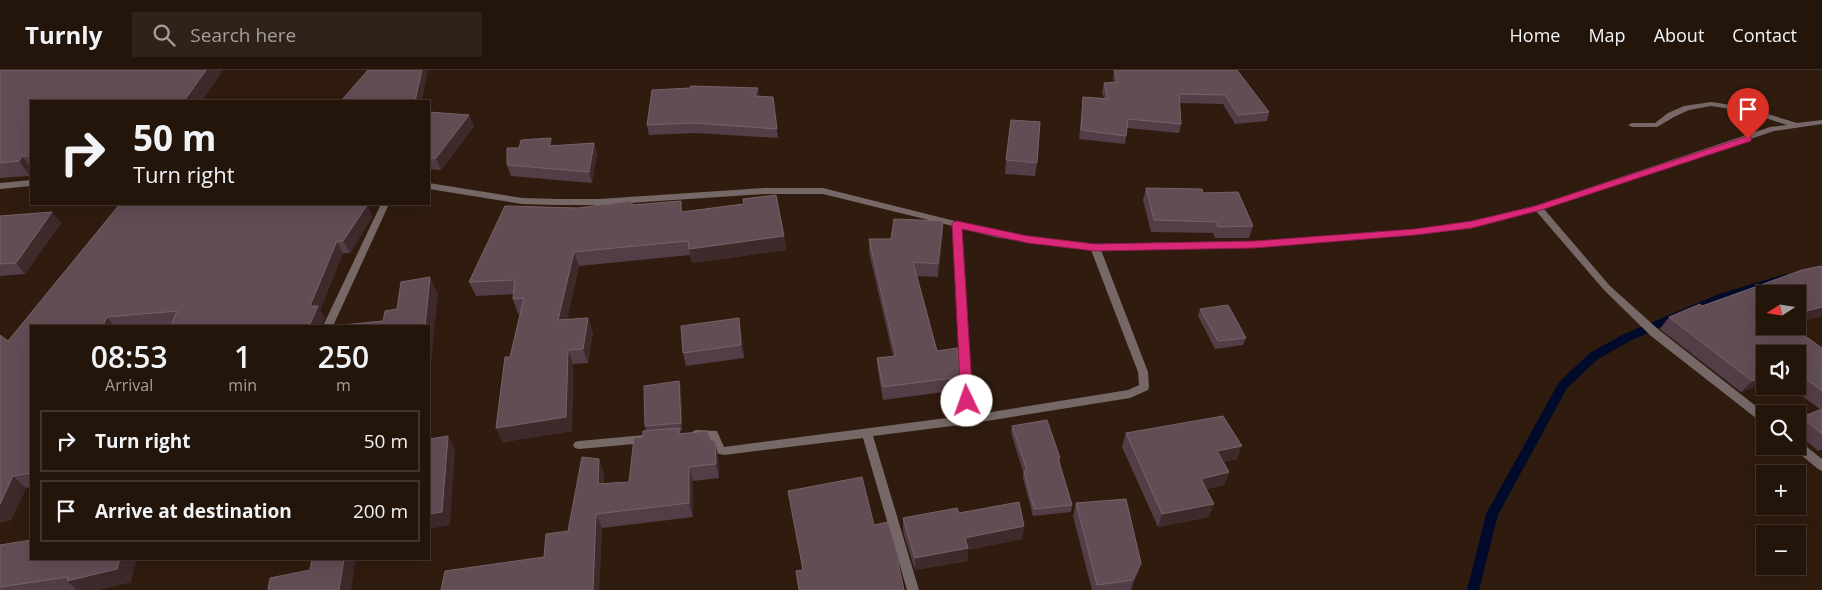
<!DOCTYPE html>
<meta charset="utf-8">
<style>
:root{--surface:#24150b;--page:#302219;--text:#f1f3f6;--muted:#a39f9d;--line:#41342c}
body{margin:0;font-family:"Open Sans",sans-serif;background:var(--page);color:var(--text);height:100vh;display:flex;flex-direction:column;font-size:19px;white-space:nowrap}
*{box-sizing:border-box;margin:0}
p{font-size:16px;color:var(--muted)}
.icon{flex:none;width:28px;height:28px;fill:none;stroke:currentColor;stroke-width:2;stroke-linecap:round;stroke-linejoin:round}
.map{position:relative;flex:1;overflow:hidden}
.drawer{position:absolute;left:30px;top:255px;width:400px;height:235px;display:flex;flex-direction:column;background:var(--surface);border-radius:0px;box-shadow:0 5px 20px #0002,0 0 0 1px var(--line)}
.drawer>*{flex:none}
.top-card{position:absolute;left:30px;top:30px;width:400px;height:105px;border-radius:0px;box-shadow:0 5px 20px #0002,0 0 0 1px var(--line);background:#24150b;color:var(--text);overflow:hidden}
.needle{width:32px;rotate:258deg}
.buttons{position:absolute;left:1756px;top:215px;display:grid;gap:10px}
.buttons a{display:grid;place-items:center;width:50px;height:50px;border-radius:0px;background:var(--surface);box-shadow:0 5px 20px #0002,0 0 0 1px var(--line);font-size:25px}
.pin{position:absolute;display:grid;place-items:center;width:42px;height:42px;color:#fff;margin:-51px -21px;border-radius:50% 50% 50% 0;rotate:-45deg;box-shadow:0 0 5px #0007}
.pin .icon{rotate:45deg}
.me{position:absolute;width:55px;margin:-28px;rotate:357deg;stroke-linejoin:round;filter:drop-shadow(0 0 4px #0008)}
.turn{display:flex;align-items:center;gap:18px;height:105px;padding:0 20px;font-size:22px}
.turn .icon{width:65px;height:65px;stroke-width:2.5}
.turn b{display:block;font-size:35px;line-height:42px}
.eta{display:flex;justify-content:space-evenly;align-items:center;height:85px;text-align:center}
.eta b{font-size:30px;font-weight:600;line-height:35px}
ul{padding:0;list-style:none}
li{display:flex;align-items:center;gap:15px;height:62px;margin:0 10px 8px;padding:0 10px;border:2px solid var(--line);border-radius:0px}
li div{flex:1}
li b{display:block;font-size:19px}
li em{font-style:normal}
header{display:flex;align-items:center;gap:30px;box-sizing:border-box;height:70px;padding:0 25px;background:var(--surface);border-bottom:1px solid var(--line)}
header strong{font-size:24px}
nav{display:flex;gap:28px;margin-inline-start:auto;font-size:18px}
.search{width:350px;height:45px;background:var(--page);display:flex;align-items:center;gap:12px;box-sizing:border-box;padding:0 18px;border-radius:0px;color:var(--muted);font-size:19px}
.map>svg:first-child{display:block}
</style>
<header>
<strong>Turnly</strong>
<div class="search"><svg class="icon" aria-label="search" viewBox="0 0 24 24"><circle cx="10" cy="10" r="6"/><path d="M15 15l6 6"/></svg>Search here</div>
<nav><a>Home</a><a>Map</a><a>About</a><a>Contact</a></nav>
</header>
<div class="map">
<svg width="1822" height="520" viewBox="0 0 1822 520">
<rect width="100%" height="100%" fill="#301c0f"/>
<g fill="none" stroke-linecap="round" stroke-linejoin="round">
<path fill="#000a2a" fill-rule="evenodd" d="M 1786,204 L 1789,205 L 1791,207 L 1789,209 L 1725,228 L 1630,271 L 1598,289 L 1567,318 L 1498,445 L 1479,520 L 1467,520 L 1486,444 L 1559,312 L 1590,283 L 1622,265 L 1719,224 Z"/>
<path fill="#756866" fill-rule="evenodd" d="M 1711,32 L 1745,37 L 1797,53 L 1822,50 L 1822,54 L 1774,61 L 1544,139 L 1610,216 L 1659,260 L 1766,344 L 1765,353 L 1761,352 L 1651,266 L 1604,220 L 1536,141 L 1472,158 L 1415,165 L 1255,177 L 1101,180 L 1148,302 L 1149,317 L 1148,320 L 1130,328 L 968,354 L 873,366 L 919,520 L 907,520 L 863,368 L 724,385 L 716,383 L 709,368 L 693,367 L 692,364 L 693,361 L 697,360 L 717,361 L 724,377 L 962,346 L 953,156 L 823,124 L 764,124 L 599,135 L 557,135 L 522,134 L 429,119 L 429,113 L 522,128 L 557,129 L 599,129 L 764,118 L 823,118 L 999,162 L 1095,174 L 1255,171 L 1415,159 L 1472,152 L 1535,136 L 1770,57 L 1787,55 L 1744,41 L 1711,36 L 1689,40 L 1674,47 L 1657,57 L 1632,57 L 1628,55 L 1632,53 L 1655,53 L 1668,43 L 1684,36 ZM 962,159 L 999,168 L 1091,180 L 1138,302 L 1139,315 L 1128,320 L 973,345 Z
M 31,110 L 31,116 L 0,119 L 0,113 Z
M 381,134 L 389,134 L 333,256 L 323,256 Z
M 645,365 L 649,366 L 651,369 L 649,372 L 645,373 L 579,379 L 575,378 L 573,375 L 575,372 L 579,371 Z
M 1798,372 L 1802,373 L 1822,389 L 1822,401 L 1818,399 L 1794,379 L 1793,376 L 1798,376 Z"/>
</g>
<path fill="#533d47" d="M 0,0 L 223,0 L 202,31 L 31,31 L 31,104 L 30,106 L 0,108 Z
M 1114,0 L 1237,0 L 1269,42 L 1267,51 L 1235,54 L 1223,34 L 1180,33 L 1181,54 L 1179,63 L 1127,58 L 1125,74 L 1079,69 L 1083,27 L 1104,28 L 1102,22 L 1104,13 L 1114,12 L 1113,9 Z
M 758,18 L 759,27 L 773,27 L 778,68 L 696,63 L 649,65 L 647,55 Z
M 429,42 L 469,45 L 474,56 L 441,100 L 429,99 Z
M 594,73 L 597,84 L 592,113 L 511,106 L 507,95 L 553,76 Z
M 1006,90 L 1037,93 L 1035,106 L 1005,104 Z
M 1146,118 L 1203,123 L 1253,156 L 1249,168 L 1215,168 L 1213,163 L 1151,162 L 1143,130 Z
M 120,134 L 360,134 L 360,135 L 367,135 L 372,147 L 350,183 L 343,183 L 320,240 L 325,248 L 321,256 L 171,256 L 171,254 L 148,256 L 31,256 L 31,417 L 26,418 L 11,450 L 0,452 L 0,265 L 8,271 Z
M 633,135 L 683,141 L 784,166 L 786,180 L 692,193 L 690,185 L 579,196 L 567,249 L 593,262 L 588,293 L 573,294 L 572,361 L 503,372 L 496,358 L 510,287 L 520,244 L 518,244 L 513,229 L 513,224 L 476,226 L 469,212 L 578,138 Z
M 52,142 L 61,153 L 25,204 L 0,206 L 0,146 Z
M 943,164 L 938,207 L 917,206 L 937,281 L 960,307 L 959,320 L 883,330 L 878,301 L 877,288 L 893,286 L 869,182 L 869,169 L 891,169 Z
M 1822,197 L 1822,246 L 1798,252 L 1798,224 L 1765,256 L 1822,278 L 1822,381 L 1821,380 L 1818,381 L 1798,364 L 1798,351 L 1802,347 L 1821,340 L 1789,316 L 1798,316 L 1798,284 L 1765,313 L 1741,322 L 1660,259 L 1669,247 Z
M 1200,239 L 1246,268 L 1243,275 L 1215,279 L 1198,246 Z
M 741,262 L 744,288 L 686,296 L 683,283 Z
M 679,311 L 681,319 L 682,361 L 680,361 L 681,364 L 718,385 L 719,408 L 693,411 L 693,447 L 602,458 L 599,520 L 441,520 L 544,487 L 568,461 L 604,403 L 604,413 L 629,412 L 643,367 L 646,361 L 645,356 Z
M 1012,356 L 1060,388 L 1059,391 L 1072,435 L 1071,442 L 1033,446 L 1023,408 L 1023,401 L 1011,363 Z
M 1126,363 L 1237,389 L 1223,392 L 1229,402 L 1224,415 L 1207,419 L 1209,447 L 1158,457 L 1122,377 Z
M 1076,433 L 1141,493 L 1137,505 L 1131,520 L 1092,520 L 1073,446 Z
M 959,443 L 1024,456 L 1022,469 L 968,480 L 967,491 L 915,500 L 903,461 L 903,448 Z
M 0,475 L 131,512 L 97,520 L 0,520 Z"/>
<path fill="#3e292b" d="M 206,0 L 223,0 L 202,31 L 184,31 Z
M 422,0 L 428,0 L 422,31 L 415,31 Z
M 758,18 L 759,28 L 755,26 Z
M 469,45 L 474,56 L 441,100 L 436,88 Z
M 551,68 L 554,79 L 549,76 Z
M 594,73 L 597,84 L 592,113 L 589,102 Z
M 22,86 L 31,98 L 31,104 L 30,106 L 19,91 Z
M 681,131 L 684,146 L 681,142 Z
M 346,134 L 360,134 L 352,147 L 346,135 Z
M 367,135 L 372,147 L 350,183 L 343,171 Z
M 52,142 L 61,153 L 25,204 L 16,193 Z
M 943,151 L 943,164 L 938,207 L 938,194 Z
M 784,166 L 786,180 L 692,193 L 689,179 Z
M 337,171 L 343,183 L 320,240 L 325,248 L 321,256 L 309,256 L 310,236 Z
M 574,182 L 579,196 L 564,264 L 558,250 Z
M 430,207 L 438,224 L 430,304 L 429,304 L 429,256 L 425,256 Z
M 1822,237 L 1822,246 L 1798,252 L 1798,243 Z
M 107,247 L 114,256 L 103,256 Z
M 588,248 L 593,262 L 588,293 L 583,279 Z
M 739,248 L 741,262 L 744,288 L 741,275 Z
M 568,280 L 573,294 L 572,361 L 503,372 L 496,358 Z
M 1765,306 L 1765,313 L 1741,322 L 1752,311 Z
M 679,311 L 681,319 L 682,361 L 681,353 Z
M 448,366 L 455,380 L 450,455 L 429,459 L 429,444 Z
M 715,371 L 718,385 L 719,408 L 716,394 Z
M 1242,376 L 1237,389 L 1212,394 L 1217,381 Z
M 599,389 L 604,403 L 603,427 L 598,414 Z
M 689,397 L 693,411 L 693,447 L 689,433 Z
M 1229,402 L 1224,415 L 1197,422 L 1201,409 Z
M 13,406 L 26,418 L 11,450 L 0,452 L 0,434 Z
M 1214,434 L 1209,447 L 1158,457 L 1162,444 Z
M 596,444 L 602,458 L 599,520 L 593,520 Z
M 1024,456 L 1022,469 L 968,480 L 967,491 L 915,500 L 915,488 L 965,468 Z
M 120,489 L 137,489 L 131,512 L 97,520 L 77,520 L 67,511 Z
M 344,489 L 356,489 L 351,520 L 339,520 Z
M 1141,493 L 1137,505 L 1130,520 L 1133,510 Z"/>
<path fill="#624d55" stroke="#766268" d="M 0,0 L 206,0 L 184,31 L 31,31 L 31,86 L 22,86 L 19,91 L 0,93 Z
M 368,0 L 422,0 L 415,31 L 341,31 Z
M 1114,0 L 1237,0 L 1269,42 L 1238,45 L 1225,25 L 1179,24 L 1181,54 L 1128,49 L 1126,66 L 1081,60 L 1083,27 L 1108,29 L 1104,13 L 1118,12 Z
M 691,16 L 758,18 L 755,26 L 773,27 L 777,59 L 694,53 L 647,55 L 652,20 L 690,18 Z
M 429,42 L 469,45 L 436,88 L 429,88 Z
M 1011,50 L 1040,52 L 1037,93 L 1006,90 Z
M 551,68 L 549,76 L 594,73 L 589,102 L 507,95 L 507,78 L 519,78 L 521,70 Z
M 1146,118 L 1202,119 L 1203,123 L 1238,122 L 1253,156 L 1218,157 L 1216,152 L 1154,150 Z
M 776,125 L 784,166 L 689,179 L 688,171 L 574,182 L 558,250 L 588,248 L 583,279 L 568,280 L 566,347 L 496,358 L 505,287 L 510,287 L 524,228 L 513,229 L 515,210 L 469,212 L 505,136 L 578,138 L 632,131 L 632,135 L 681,131 L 681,142 L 744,134 L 743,129 Z
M 120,134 L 346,134 L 346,135 L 367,135 L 343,171 L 337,171 L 310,236 L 318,236 L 309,256 L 171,256 L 177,241 L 107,247 L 103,256 L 31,256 L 31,403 L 13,406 L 0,434 L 0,265 L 8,271 Z
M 52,142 L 16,193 L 0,194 L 0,146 Z
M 894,149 L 943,151 L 938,194 L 913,192 L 937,281 L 957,278 L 960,307 L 883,317 L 877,288 L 896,286 L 869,169 L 891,169 Z
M 1821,196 L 1822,197 L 1822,237 L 1798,243 L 1798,224 L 1765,224 L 1765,256 L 1791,256 L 1822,278 L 1822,321 L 1798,303 L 1798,284 L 1765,284 L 1765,306 L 1752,311 L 1669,247 L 1700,234 L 1702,236 L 1802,200 Z
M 430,207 L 425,256 L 342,256 L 342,255 L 383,251 L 385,241 L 397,239 L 401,212 Z
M 1228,235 L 1246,268 L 1218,271 L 1200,239 Z
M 739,248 L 741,275 L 683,283 L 681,256 Z
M 679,311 L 681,353 L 645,356 L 644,316 Z
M 1822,339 L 1822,364 L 1802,347 Z
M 1223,346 L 1242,376 L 1217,381 L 1229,402 L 1201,409 L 1214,434 L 1162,444 L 1126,363 Z
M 1047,350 L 1060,388 L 1058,388 L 1072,435 L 1034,439 L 1024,401 L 1027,400 L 1012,356 Z
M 679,358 L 679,364 L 707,361 L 711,370 L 715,371 L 716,394 L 689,397 L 689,433 L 596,444 L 593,520 L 441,520 L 445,501 L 544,487 L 546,464 L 568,461 L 582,387 L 599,389 L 598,414 L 629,412 L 634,368 L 643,367 L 643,361 Z
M 448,366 L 442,442 L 429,444 L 429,369 Z
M 862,407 L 874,455 L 888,452 L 900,492 L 898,492 L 904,520 L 799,520 L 796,501 L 803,500 L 788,421 Z
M 1126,429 L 1141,493 L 1133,510 L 1097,515 L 1076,433 Z
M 1019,432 L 1024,456 L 965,468 L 968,478 L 915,488 L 903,448 L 957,438 L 959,443 Z
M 31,470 L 31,489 L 120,489 L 117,499 L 67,511 L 68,507 L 0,517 L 0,475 Z
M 312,489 L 344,489 L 339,520 L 268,520 L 270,508 L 310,500 Z"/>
<path fill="#db2777" stroke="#8e194d" d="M 1748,66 L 1751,67 L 1751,71 L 1541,140 L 1472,158 L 1415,165 L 1255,178 L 1095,181 L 1028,173 L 962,159 L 973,331 L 972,334 L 963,334 L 961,331 L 952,154 L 953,152 L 957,151 L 1028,166 L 1095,174 L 1255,171 L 1415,159 L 1472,151 L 1535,136 Z"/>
</svg>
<div class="buttons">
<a><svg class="needle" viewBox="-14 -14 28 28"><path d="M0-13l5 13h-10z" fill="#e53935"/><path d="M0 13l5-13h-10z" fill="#a39f9d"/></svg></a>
<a><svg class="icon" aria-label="sound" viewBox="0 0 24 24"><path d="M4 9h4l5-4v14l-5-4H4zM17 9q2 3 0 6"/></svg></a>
<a><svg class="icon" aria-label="search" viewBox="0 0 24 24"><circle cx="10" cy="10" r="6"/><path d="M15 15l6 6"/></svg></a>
<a>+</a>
<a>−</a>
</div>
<div class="pin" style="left:1748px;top:69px;background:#d93025"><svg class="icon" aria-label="arrive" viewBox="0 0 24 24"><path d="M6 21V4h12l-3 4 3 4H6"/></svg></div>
<svg class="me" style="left:967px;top:331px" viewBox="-20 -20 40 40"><circle r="19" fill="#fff"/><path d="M0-13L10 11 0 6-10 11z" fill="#db2777"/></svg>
<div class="top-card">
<div class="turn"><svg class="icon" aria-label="right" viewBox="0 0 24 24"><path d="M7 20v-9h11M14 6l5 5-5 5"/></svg><div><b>50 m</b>Turn right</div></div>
</div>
<section class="drawer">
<div class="eta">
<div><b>08:53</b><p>Arrival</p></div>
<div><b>1</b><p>min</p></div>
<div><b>250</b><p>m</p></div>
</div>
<ul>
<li><svg class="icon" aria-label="right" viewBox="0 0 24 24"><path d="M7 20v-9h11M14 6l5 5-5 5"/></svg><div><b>Turn right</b></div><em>50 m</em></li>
<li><svg class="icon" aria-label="arrive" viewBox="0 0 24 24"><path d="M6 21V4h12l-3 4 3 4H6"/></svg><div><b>Arrive at destination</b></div><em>200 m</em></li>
</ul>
</section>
</div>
